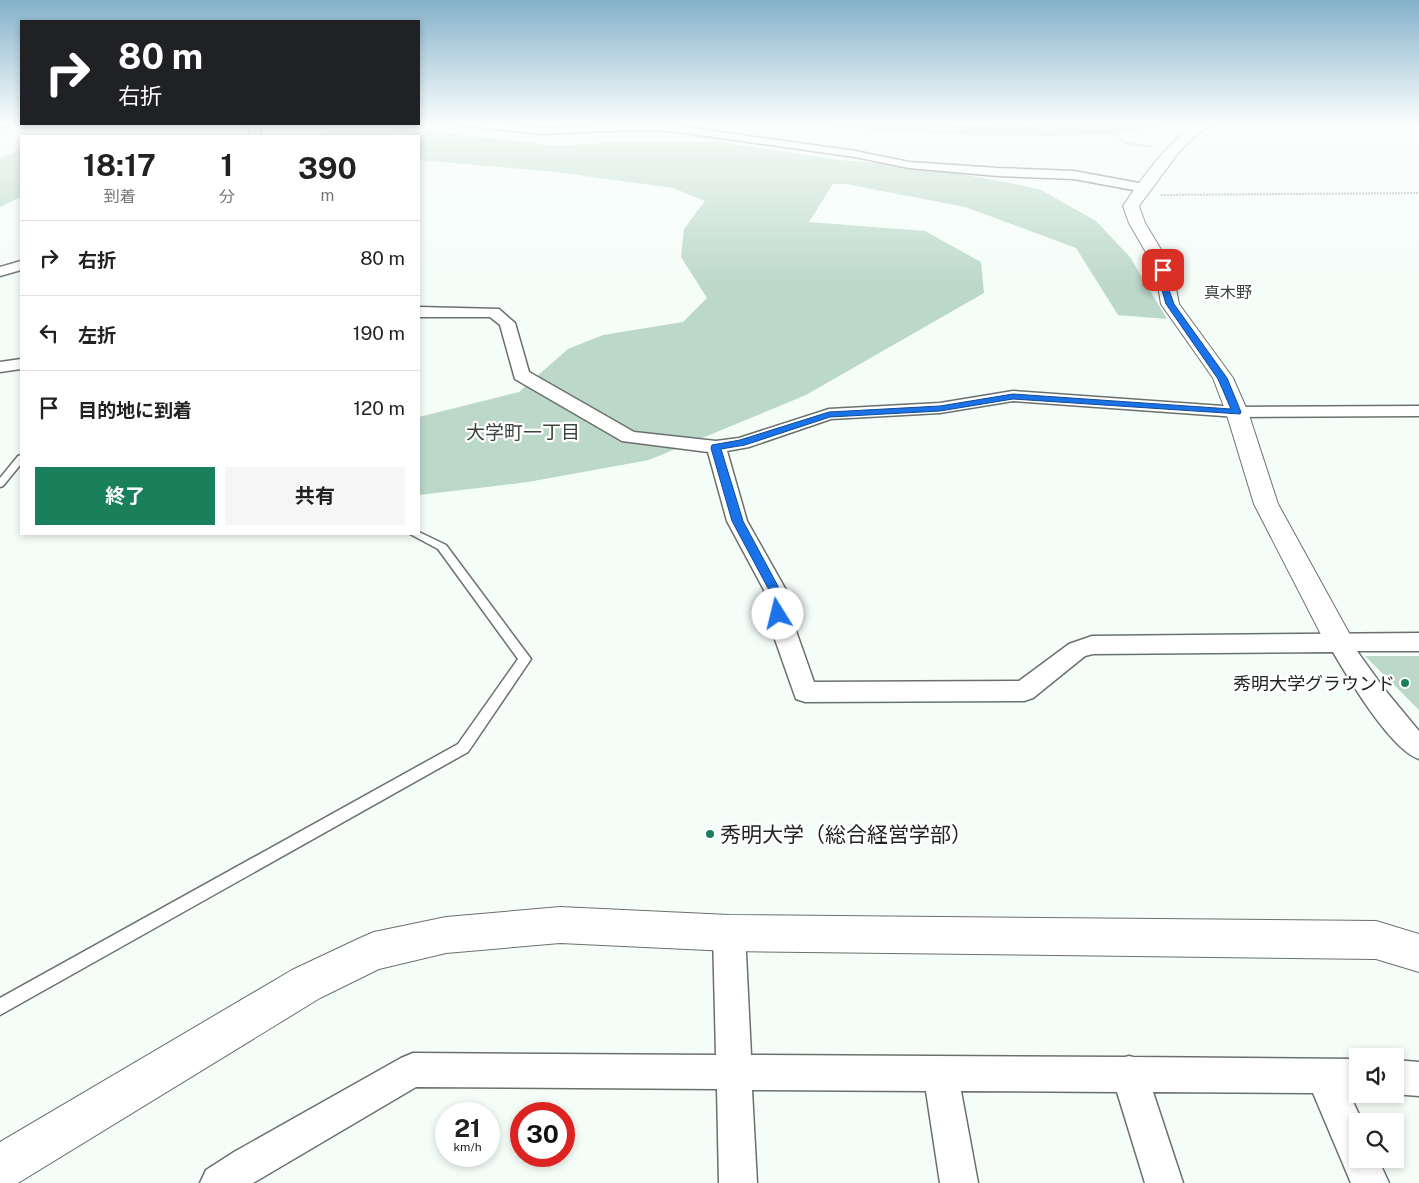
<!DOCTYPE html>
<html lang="ja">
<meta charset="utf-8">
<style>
:root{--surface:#fff;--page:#f6f6f6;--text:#222;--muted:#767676;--line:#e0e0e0;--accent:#19805b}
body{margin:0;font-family:"Public Sans","Noto Sans JP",sans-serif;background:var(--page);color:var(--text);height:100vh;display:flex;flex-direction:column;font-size:19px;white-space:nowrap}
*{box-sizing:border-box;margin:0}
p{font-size:16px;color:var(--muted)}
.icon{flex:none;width:28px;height:28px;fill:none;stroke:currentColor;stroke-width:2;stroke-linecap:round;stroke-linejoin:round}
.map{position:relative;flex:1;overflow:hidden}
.details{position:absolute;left:20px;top:135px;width:400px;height:400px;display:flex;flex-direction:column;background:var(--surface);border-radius:0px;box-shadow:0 2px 8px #0003}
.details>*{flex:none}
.banner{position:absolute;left:20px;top:20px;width:400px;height:105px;border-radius:0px;box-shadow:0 2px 8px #0003;background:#202124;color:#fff;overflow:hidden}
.controls{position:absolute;left:1349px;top:1048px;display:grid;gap:10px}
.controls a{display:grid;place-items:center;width:55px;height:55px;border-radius:0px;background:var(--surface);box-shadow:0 2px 8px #0003;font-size:25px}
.speed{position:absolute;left:435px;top:1102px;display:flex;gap:10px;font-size:25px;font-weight:700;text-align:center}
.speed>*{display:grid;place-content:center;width:65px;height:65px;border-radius:50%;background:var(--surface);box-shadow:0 2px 8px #0003;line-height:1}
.speed small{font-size:12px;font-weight:400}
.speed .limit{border:8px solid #d22;background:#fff;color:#111}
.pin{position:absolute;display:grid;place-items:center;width:42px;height:42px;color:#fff;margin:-21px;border-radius:10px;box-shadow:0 2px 8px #0006}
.me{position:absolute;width:55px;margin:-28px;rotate:351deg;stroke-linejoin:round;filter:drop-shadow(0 0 4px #0008)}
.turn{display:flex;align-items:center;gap:18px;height:105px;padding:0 15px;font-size:22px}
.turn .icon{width:65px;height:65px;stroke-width:2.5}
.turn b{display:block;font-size:35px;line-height:42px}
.eta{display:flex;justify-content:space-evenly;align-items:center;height:85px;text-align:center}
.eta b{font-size:30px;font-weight:700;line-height:35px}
.cta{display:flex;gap:10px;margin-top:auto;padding:10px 15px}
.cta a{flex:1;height:58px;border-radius:0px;background:var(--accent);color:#fff;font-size:20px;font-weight:700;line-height:58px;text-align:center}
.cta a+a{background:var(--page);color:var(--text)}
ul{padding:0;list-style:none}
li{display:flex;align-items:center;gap:15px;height:75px;padding:0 15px;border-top:1px solid var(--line)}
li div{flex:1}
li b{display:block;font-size:19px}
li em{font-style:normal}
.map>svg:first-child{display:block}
</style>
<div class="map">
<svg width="1419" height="1183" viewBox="0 0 1419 1183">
<rect width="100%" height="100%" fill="#f5fdf9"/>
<path fill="#bbd8c9" d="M 803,122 L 1158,122 L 1164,126 C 1107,138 1047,136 989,135 C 927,134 864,132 803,122 Z
M 410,129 L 557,146 L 623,142 L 721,142 L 840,160 L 926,168 L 1016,184 L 1041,190 L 1096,221 L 1130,257 L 1167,319 L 1118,315 L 1076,248 L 965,207 L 846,184 L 833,184 L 809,222 L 925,231 L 981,262 L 984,293 L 806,395 L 649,460 L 528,482 L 419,495 L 419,417 L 519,392 L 568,349 L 603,335 L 683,322 L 707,298 L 681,257 L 684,229 L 705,201 L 673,188 L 555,172 L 419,160 L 419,136 L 307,136 L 334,131 Z
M 21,149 L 21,197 L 0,207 L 0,158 Z
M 1365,656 L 1419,656 L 1419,710 Z"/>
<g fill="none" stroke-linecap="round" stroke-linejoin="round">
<defs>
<path id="service" d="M 21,455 L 21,464 L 3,486 L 0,487 L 0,478 L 18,456 Z
M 419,532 L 446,545 L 531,659 L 468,752 L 0,1015 L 0,998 L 458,744 L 518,659 L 438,549 L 410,534 L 419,534 Z"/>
<path id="minor" d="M 454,122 L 487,122 L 542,128 L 630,124 L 671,125 L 855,151 L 909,162 L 998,168 L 1074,171 L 1144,184 L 1150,188 L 1144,192 L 1074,179 L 998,176 L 909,168 L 855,157 L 671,131 L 630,130 L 542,134 L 459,125 Z
M 244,124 L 255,124 L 261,131 L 260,136 L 250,136 L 251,132 Z
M 21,261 L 21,270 L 0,276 L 0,267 Z
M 419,307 L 499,309 L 515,323 L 529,372 L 634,432 L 716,441 L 739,438 L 829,409 L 940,403 L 1013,391 L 1237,407 L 1419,406 L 1419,416 L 1237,417 L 1013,401 L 940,413 L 831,419 L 749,447 L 727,451 L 747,521 L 786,590 L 790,614 L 814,682 L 1019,681 L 1069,644 L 1092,636 L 1419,633 L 1419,651 L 1357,651 L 1385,690 L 1419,731 L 1419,759 C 1390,749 1349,679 1333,652 L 1093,654 L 1085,656 L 1033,698 L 1024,701 L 805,702 L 796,699 L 766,614 L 764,590 L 727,521 L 708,452 L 622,441 L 515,379 L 500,325 L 490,317 L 419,317 Z
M 21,359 L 21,369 L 0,372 L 0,362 Z
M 729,918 L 740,922 L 745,933 L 751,1055 L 1125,1057 L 1129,1056 L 1133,1057 L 1358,1059 L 1358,1093 L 1349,1093 L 1362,1121 L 1358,1121 L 1358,1159 L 1378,1159 L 1389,1183 L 1351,1183 L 1313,1093 L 1153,1092 L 1183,1183 L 1145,1183 L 1117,1092 L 961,1091 L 978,1183 L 940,1183 L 926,1091 L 752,1090 L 757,1183 L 719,1183 L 717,1089 L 416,1087 L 253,1183 L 200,1183 L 206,1170 L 234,1152 L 401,1058 L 413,1053 L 716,1055 L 713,933 L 718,922 Z
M 1395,1060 L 1419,1062 L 1419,1096 L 1393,1094 L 1395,1094 Z"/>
<path id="tertiary" d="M 1200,122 L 1215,122 L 1194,137 L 1179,152 L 1139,206 L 1145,223 L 1168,261 L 1173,273 L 1179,304 L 1233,378 L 1248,412 L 1278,504 L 1354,642 L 1349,650 L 1339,653 L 1329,650 L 1254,504 L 1226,412 L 1213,378 L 1161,304 L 1156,273 L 1151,261 L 1129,223 L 1123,206 C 1144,175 1168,141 1200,122 Z
M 560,907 L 729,915 L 1376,921 L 1419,934 L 1419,972 L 1376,959 L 729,951 L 560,943 L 446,953 L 379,969 L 320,998 L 18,1183 L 0,1183 L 0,1142 L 292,970 L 360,938 L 374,932 L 446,917 Z"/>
<path id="trunk" d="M 0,122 L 14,122 L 13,125 L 0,129 Z"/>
</defs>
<use href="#service" stroke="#6a716d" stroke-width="3"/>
<use href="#minor" stroke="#6a716d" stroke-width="3"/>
<use href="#tertiary" stroke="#6a716d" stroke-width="2"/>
<use href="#trunk" stroke="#3a8d6c" stroke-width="2"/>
<path stroke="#a9afac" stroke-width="2" stroke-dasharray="2 1" stroke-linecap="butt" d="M 899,122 L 980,128 L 1027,122
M 1018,124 L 1044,134 L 1072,131 L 1114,134 L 1127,143 L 1153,147
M 1161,195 L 1419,193"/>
<use href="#service" fill="#fff" fill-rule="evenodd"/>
<use href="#minor" fill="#fff" fill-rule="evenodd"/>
<use href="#tertiary" fill="#fff" fill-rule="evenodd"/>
<use href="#trunk" fill="#6cd2aa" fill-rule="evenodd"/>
</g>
<linearGradient id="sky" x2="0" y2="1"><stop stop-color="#84b1ca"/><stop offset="0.43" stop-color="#fafefc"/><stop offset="1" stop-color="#fafefc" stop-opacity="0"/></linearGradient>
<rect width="1419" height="287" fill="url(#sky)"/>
<path fill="#1a73e8" stroke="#114b97" d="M 1163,267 L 1167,270 L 1169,290 L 1174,304 L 1227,378 L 1241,412 L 1240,414 L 1013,399 L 940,411 L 830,417 L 745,445 L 721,449 L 743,521 L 780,590 L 784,614 L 782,617 L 774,617 L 769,590 L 732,521 L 711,448 L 712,445 L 740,440 L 829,412 L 940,406 L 1013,394 L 1231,409 L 1218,379 L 1166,304 L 1162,290 L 1160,270 Z"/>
<g fill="#19805b" stroke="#fff" stroke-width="2">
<circle cx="1405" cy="683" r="5"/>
<circle cx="710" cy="834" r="5"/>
</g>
<g text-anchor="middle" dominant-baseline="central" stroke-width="4.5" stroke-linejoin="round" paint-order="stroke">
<g font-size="16" fill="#3c433f" stroke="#fff">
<text x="1228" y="292">真木野</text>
</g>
<g font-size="18" fill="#212422" stroke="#fff" text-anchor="end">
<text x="1395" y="683">秀明大学グラウンド</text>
</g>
<g font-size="19" fill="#3c433f" stroke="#fff">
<text x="523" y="432">大学町一丁目</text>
</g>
<g font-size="21" fill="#212422" stroke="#fff" text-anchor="start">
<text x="720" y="834">秀明大学（総合経営学部）</text>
</g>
</g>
</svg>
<div class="controls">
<a><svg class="icon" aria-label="sound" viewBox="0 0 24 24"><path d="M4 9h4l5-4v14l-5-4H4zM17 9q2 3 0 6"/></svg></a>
<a><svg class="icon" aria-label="search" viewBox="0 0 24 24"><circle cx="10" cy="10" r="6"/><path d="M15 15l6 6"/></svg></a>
</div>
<div class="speed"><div>21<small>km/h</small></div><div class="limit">30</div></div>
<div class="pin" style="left:1163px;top:270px;background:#d93025"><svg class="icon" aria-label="arrive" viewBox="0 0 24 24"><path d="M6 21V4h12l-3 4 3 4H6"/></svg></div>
<svg class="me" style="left:778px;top:614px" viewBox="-20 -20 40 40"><circle r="19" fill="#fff"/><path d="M0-13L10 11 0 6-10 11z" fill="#1a73e8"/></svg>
<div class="banner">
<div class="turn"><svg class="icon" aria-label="right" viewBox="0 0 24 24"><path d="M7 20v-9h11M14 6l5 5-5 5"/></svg><div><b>80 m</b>右折</div></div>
</div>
<section class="details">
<div class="eta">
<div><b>18:17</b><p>到着</p></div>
<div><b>1</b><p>分</p></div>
<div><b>390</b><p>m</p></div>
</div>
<ul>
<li><svg class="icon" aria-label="right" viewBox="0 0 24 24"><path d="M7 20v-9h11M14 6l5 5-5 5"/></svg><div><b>右折</b></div><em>80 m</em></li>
<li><svg class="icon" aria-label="left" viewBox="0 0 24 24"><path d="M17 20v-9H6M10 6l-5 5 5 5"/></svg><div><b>左折</b></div><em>190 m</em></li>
<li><svg class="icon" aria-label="arrive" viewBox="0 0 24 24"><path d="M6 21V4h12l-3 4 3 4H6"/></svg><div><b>目的地に到着</b></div><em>120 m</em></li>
</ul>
<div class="cta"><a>終了</a><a>共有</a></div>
</section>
</div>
